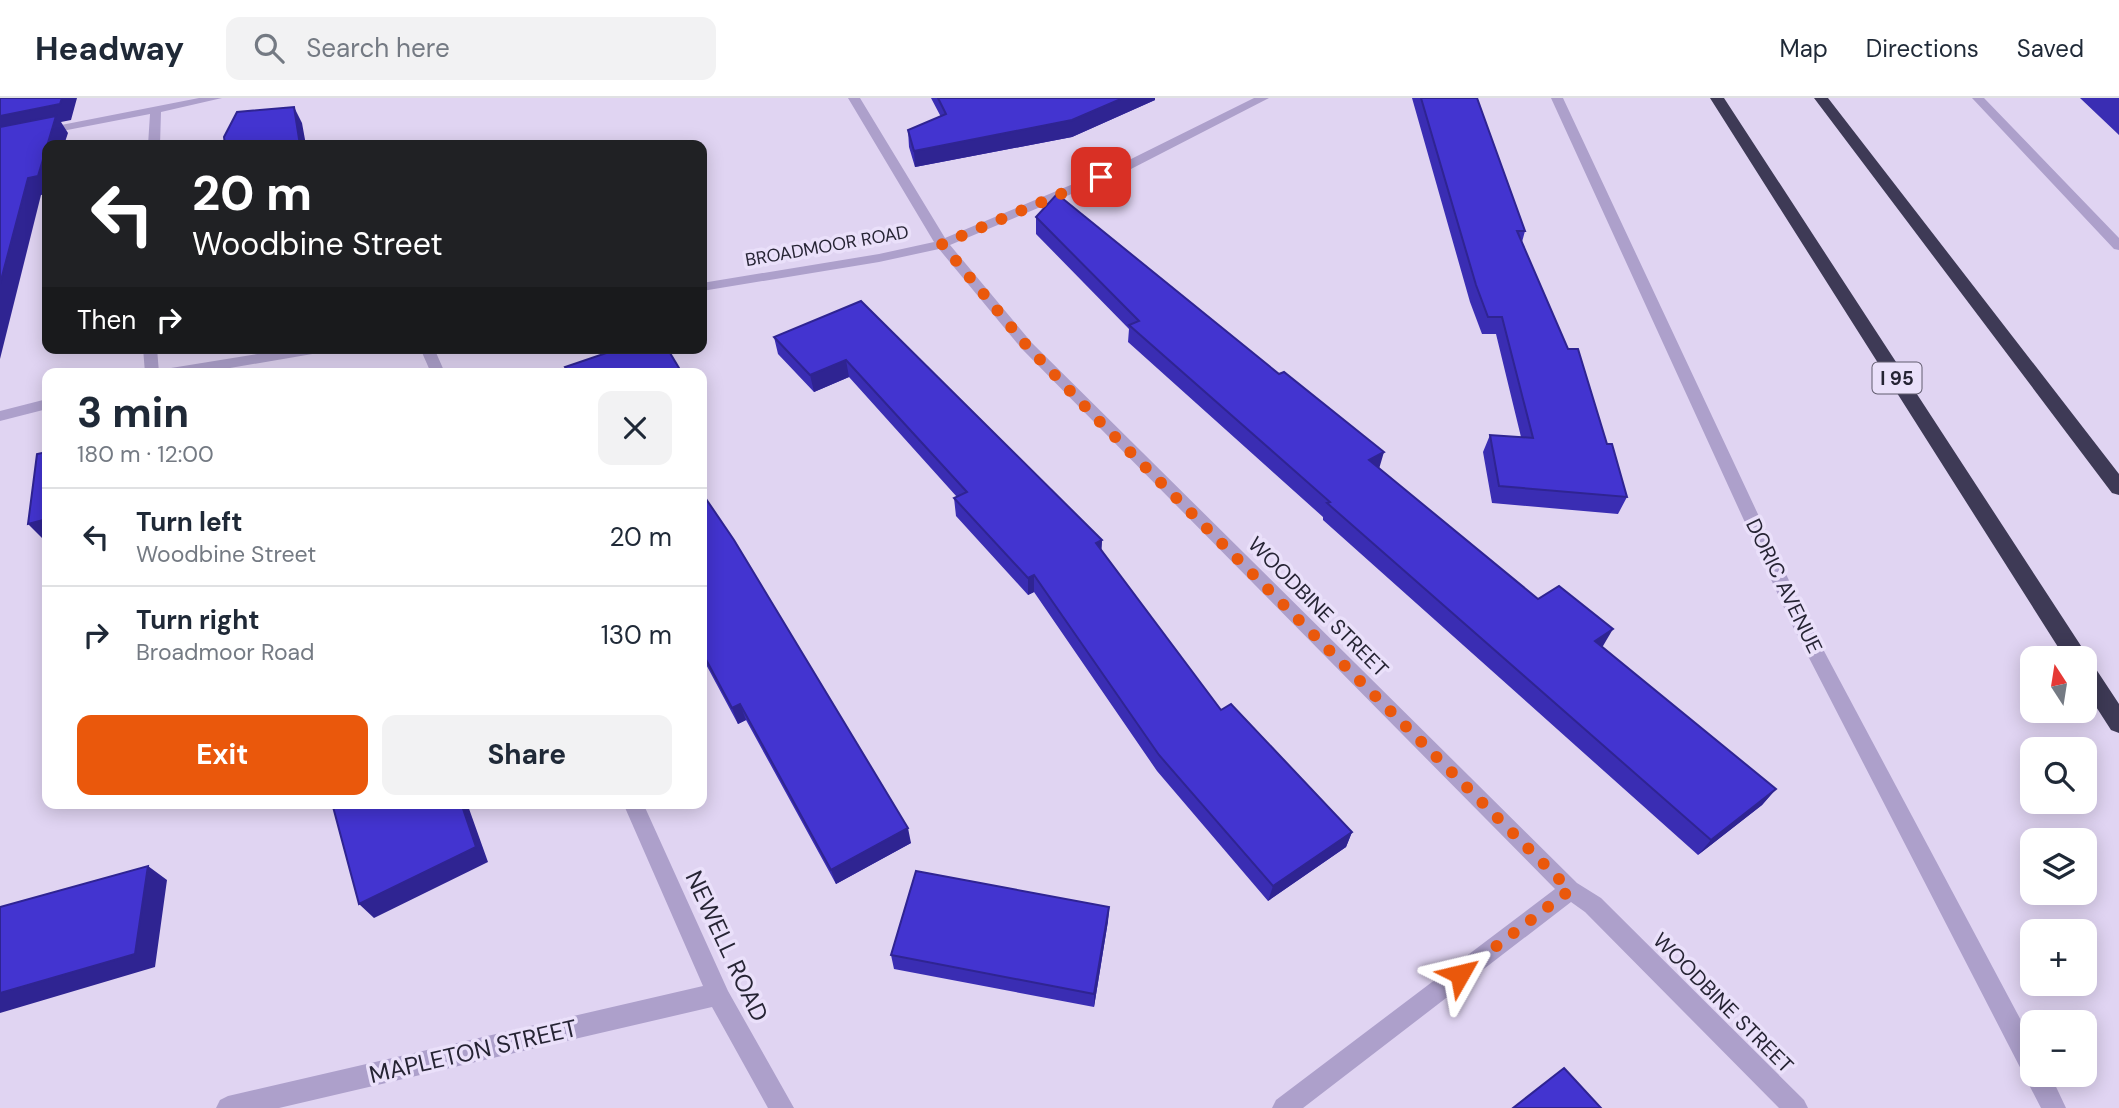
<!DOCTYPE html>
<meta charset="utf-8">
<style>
:root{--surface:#fff;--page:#f2f2f3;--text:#1f2937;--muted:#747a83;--line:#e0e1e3;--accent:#ea580c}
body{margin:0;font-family:"DM Sans",sans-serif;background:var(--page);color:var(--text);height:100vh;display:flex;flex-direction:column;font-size:26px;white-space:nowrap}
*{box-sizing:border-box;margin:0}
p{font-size:23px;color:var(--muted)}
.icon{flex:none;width:38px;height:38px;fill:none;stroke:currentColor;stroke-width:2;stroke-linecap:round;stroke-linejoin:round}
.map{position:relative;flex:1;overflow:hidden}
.drawer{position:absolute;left:42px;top:270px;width:665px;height:441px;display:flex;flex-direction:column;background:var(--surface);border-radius:14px;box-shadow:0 4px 18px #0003}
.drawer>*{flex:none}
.banner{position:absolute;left:42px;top:42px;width:665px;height:214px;border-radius:14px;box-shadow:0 4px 18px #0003;background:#202124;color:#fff;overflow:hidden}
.needle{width:46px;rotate:348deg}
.fabs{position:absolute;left:2020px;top:548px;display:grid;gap:14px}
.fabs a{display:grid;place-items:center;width:77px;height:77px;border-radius:14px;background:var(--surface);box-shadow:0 4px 18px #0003;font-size:35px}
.pin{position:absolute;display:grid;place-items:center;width:60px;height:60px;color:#fff;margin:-30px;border-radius:14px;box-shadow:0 4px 10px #0006}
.me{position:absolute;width:77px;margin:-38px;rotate:53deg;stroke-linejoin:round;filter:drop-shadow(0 0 5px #0008)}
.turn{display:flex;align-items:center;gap:24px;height:147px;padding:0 35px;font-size:32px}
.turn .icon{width:91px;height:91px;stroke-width:2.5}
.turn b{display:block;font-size:49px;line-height:60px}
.then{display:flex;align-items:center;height:66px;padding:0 35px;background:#0003;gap:14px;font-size:26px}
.round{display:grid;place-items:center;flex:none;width:74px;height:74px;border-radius:14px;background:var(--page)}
.head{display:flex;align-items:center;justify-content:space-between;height:119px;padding:0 35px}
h1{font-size:42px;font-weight:700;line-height:52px}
.action{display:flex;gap:14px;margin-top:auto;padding:14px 35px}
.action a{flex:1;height:80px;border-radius:14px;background:var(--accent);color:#fff;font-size:28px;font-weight:700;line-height:80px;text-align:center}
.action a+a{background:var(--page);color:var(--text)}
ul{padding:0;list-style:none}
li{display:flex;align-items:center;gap:21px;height:98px;padding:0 35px;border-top:2px solid var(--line)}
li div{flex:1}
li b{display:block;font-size:26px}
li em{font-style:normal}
header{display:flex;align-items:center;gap:42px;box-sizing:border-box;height:98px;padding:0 35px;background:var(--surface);border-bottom:2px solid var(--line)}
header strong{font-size:33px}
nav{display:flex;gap:38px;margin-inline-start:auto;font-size:24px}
.search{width:490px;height:63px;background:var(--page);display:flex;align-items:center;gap:18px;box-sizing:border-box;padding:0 24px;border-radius:14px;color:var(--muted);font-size:26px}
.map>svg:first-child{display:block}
</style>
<header>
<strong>Headway</strong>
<div class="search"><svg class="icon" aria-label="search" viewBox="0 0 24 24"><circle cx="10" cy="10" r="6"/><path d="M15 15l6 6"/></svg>Search here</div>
<nav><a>Map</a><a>Directions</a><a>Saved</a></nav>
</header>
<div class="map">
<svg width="2119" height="1010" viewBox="0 0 2119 1010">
<rect width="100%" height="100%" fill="#e0d4f2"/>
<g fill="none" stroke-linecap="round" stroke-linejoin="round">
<path fill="#ada0cb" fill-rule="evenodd" d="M 199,0 L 222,0 L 161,14 L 160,47 L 148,47 L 150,16 L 0,45 L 0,39 Z
M 848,0 L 860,0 L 945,140 L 1123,65 L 1254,0 L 1269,0 L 1131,71 L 950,147 L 1032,245 L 1577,785 L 1601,800 L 1804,1002 L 1808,1010 L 1779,1010 L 1585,814 L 1571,804 L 1303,1010 L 1272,1010 L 1276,1002 L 1555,791 L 1022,251 L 939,151 L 879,164 L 702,193 L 702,185 L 879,156 L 934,144 Z
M 1551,0 L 1563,0 L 1808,523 L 2032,943 L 2032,976 L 2050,976 L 2066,1010 L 2041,1010 L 1790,523 Z
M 1972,0 L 1984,0 L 2119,140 L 2119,152 L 2114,151 Z
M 143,250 L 157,250 L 159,275 L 145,275 Z
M 295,250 L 331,250 L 324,254 L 201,275 L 164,275 L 171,270 Z
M 420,250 L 434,250 L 445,275 L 431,275 Z
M 47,301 L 47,311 L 0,323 L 0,313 Z
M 623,705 L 643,705 L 728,893 L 794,1010 L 768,1010 L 712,909 L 279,1010 L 216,1010 L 220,1002 L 228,998 L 703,888 Z"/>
<path fill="#3e3a56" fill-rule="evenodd" d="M 1710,0 L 1724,0 L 2085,554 L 2086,563 L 2092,565 L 2119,606 L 2119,635 L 2111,632 L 2084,590 L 2084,560 L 2065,560 Z
M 1814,0 L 1828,0 L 2119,376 L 2119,397 L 2112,395 Z"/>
</g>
<path fill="#3a2db3" d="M 931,0 L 1155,0 L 1155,2 L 1072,39 L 915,69 L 909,49 L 908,32 L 941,19 Z
M 1412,0 L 1477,0 L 1525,133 L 1522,144 L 1607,346 L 1627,399 L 1618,416 L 1492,405 L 1483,354 L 1490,337 L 1521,339 L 1496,236 L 1482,236 L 1470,204 Z
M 2080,0 L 2119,0 L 2119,37 Z
M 1036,119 L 1379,370 L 1538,501 L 1603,548 L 1602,549 L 1776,691 L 1762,707 L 1698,757 L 1323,422 L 1323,419 L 1128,244 L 1129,231 L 1036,136 Z
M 861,203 L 1102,442 L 1101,453 L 1221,612 L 1352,734 L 1346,749 L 1268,803 L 1157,673 L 1034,494 L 1028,497 L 956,418 L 954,400 L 957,399 L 849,279 L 814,294 L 778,256 L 774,239 Z
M 702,395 L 911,745 L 836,786 L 746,622 L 738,626 L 702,559 Z
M 1109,809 L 1108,823 L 1094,909 L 894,871 L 891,857 Z"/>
<path fill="#2f2492" d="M 62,0 L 77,0 L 71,22 L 61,24 L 68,35 L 64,47 L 48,47 L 0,37 L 0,18 Z
M 1123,0 L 1155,0 L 1155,2 L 1072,39 L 915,69 L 914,53 Z
M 294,9 L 302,25 L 306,47 L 300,47 Z
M 47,49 L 47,96 L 41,97 L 0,261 L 0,186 L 28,80 Z
M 846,262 L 849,279 L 814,294 L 810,277 Z
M 1384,354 L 1379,371 L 1369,362 Z
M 47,421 L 47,443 L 45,443 L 28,426 Z
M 1102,442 L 1101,459 L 1096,445 Z
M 1034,477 L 1034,494 L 1028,497 L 1028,480 Z
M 1613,531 L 1603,548 L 1585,560 L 1595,543 Z
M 740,606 L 746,622 L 738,626 L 732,610 Z
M 1776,691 L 1762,707 L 1698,757 L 1711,742 Z
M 461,705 L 467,705 L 488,764 L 374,820 L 359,806 Z
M 908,730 L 911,745 L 836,786 L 831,772 Z
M 1352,734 L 1346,749 L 1268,803 L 1273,788 Z
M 148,768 L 167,782 L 155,869 L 0,915 L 0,895 Z
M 1109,809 L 1108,823 L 1094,909 L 1094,896 Z"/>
<path fill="#4334d0" stroke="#2f2492" stroke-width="2" d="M 0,0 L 62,0 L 60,6 L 0,18 Z
M 938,0 L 1123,0 L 1072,22 L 914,53 L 908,32 L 946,16 Z
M 1421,0 L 1477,0 L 1525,133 L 1517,133 L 1568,251 L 1578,251 L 1607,346 L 1612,346 L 1627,399 L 1499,388 L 1490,337 L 1533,340 L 1502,219 L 1488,219 L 1476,187 Z
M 294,9 L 300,47 L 225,47 L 224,39 L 237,14 Z
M 56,18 L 38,78 L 28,80 L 0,186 L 0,29 Z
M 1057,96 L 1279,276 L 1284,274 L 1384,354 L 1369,362 L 1538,501 L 1559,488 L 1613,531 L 1595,543 L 1776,691 L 1711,742 L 1327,405 L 1330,404 L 1129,227 L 1139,223 L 1036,119 Z
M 861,203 L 1102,442 L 1096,445 L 1221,612 L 1231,606 L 1352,734 L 1273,788 L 1159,657 L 1034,477 L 1028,480 L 954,400 L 967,394 L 846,262 L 810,277 L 774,239 Z
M 621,250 L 667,250 L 682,275 L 569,275 L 565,269 Z
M 47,354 L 47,421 L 28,426 L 37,356 Z
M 702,395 L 734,442 L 908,730 L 831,772 L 740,606 L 732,610 L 702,554 Z
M 332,705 L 461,705 L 476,749 L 359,806 Z
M 148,768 L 135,856 L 0,895 L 0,809 Z
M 916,773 L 1109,809 L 1094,896 L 891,857 Z
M 1564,970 L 1601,1010 L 1513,1010 Z"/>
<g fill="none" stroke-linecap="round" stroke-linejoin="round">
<path stroke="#ea580c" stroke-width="12" stroke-dasharray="0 21.6" d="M 1101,79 L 942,146 L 1027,248 L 1097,321 L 1570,792 L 1460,876"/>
</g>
<g text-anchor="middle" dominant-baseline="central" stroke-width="7" stroke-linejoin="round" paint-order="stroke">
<g font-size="18" fill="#262434" stroke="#eae0fa">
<text transform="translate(827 148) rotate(-10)">BROADMOOR ROAD</text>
</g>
<rect fill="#eae0fa" stroke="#615c6f" stroke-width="2" x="1872.5" y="264.5" width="49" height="31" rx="5"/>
<g font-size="19" font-weight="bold" fill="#262434">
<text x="1897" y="280">I 95</text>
</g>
<g font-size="21" fill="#262434" stroke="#eae0fa">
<text transform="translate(1784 488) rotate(64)">DORIC AVENUE</text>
<text transform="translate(1318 509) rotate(45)">WOODBINE STREET</text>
<text transform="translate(1723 905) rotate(45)">WOODBINE STREET</text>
</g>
<g font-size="24" fill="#262434" stroke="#eae0fa">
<text transform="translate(727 848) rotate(65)">NEWELL ROAD</text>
<text transform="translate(473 953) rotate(-13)">MAPLETON STREET</text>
</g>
</g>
</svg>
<div class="fabs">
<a><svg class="needle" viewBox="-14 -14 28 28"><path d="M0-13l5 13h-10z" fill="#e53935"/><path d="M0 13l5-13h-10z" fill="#747a83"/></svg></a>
<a><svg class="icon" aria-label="search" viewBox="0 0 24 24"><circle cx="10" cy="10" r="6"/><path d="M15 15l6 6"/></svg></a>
<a><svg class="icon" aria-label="layers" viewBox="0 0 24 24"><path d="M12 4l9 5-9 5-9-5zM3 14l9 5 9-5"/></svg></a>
<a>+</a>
<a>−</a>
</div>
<div class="pin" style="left:1101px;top:79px;background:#d93025"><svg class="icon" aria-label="arrive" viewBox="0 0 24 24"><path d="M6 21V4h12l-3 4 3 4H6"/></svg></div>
<svg class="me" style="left:1460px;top:876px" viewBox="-20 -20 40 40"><path d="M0-17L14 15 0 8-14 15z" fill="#ea580c" stroke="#fff" stroke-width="4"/></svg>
<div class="banner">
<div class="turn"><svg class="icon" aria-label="left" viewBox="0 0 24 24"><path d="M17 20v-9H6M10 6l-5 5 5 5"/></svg><div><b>20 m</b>Woodbine Street</div></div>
<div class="then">Then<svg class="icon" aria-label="right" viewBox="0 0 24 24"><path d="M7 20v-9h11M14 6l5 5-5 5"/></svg></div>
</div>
<section class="drawer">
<div class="head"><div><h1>3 min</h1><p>180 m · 12:00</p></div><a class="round"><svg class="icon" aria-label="close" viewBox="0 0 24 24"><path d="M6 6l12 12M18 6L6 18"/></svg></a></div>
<ul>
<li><svg class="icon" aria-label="left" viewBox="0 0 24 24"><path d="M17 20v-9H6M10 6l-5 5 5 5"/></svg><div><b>Turn left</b><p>Woodbine Street</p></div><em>20 m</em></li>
<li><svg class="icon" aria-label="right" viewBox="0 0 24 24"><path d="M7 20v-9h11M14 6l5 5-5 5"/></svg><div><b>Turn right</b><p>Broadmoor Road</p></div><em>130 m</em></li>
</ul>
<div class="action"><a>Exit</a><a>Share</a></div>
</section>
</div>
